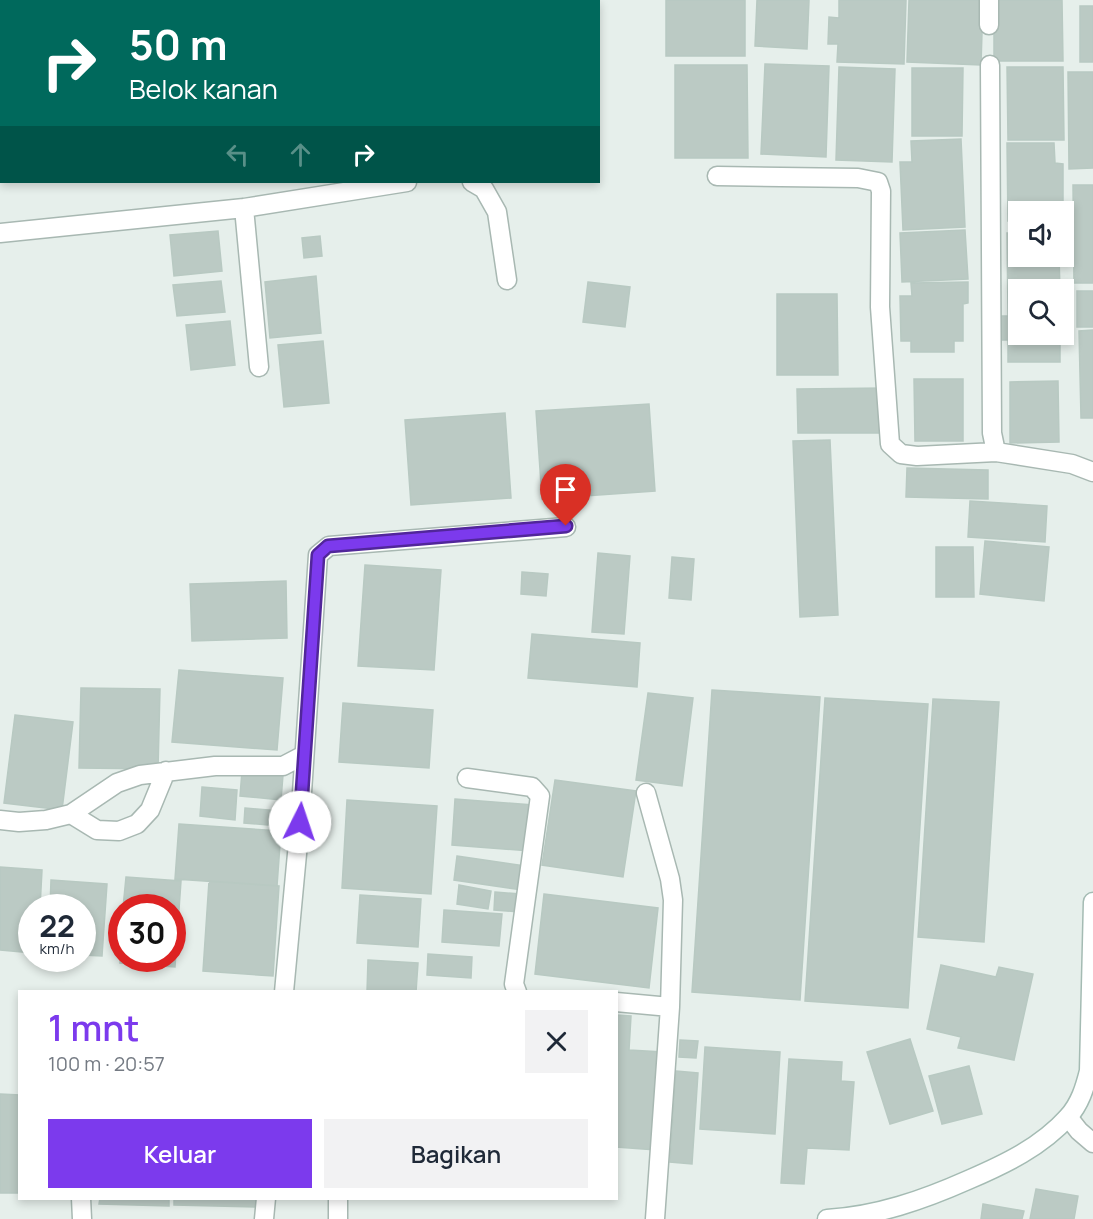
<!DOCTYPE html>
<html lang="id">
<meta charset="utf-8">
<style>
:root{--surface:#fff;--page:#f2f2f3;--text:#1f2937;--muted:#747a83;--accent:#7c3aed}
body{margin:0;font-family:Manrope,sans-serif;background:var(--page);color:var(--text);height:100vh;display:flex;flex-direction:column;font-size:22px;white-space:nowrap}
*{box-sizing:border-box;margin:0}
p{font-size:20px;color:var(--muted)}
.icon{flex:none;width:33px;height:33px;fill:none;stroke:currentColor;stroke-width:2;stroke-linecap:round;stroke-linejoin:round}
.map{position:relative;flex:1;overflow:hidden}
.details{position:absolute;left:18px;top:990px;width:600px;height:210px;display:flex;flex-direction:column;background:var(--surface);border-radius:0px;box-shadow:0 3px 9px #0003}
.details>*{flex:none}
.guide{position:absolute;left:0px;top:0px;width:600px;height:183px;box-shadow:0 3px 9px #0003;background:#00695c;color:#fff;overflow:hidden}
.controls{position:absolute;left:1008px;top:201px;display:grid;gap:12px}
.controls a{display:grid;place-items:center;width:66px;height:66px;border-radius:0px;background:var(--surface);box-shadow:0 3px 9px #0003;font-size:30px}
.speed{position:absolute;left:18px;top:894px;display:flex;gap:12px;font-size:30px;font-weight:700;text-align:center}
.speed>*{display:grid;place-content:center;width:78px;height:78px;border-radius:50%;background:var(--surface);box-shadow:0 3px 9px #0003;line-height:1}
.speed small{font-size:15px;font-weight:400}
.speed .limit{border:9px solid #d22;background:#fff;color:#111}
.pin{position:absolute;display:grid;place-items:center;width:51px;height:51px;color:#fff;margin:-62px -26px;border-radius:50% 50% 50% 0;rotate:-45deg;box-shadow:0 0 6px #0007}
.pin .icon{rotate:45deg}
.me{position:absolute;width:66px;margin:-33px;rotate:4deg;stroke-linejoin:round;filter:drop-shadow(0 0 4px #0008)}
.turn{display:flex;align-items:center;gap:21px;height:126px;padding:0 30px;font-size:27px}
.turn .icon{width:78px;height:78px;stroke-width:2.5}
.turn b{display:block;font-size:42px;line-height:51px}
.lanes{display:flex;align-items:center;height:57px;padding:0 30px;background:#0003;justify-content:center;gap:30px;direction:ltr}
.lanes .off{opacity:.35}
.round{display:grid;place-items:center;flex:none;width:63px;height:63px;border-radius:0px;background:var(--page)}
.summary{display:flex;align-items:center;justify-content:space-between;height:102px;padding:0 30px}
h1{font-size:36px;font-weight:600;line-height:45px;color:var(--accent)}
.primary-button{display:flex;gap:12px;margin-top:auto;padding:12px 30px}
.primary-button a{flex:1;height:69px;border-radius:0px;background:var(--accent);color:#fff;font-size:24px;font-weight:600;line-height:69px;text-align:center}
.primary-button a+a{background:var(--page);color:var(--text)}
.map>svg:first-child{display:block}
</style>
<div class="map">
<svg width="1093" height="1219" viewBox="0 0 1093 1219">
<rect width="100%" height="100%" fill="#e6efeb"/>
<path fill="#bbcac4" stroke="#b8c9c2" stroke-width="1.5" d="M 666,0 L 745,0 L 745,56 L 666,56 Z
M 757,0 L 809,0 L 807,49 L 755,46 Z
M 839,0 L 906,0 L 904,64 L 837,62 L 838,44 L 828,44 L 829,17 L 839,18 Z
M 909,0 L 983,0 L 981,65 L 907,62 Z
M 994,0 L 1062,0 L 1063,61 L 994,61 Z
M 1080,6 L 1093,6 L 1093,62 L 1080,62 Z
M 765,64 L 829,66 L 826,157 L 761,154 Z
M 675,65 L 747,65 L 748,158 L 675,158 Z
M 839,67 L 895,69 L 892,162 L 836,160 Z
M 1007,67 L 1063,67 L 1064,140 L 1008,140 Z
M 912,68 L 963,68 L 962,136 L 912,136 Z
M 1068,72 L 1093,72 L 1093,168 L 1069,169 Z
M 961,139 L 965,227 L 903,230 L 900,162 L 912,162 L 911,141 Z
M 1007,143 L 1054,143 L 1055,163 L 1063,164 L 1063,212 L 1018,212 L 1018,221 L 1008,221 Z
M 1073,185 L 1093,185 L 1093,283 L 1074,283 Z
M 965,230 L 968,279 L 902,282 L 900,233 Z
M 218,231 L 222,271 L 174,276 L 170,235 Z
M 1007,233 L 1018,233 L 1018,256 L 1059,256 L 1060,290 L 1018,290 L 1018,334 L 1060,334 L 1060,362 L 1008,362 L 1008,340 L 997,340 L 997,316 L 1008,316 Z
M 320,236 L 322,256 L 304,258 L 302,238 Z
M 316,276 L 321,333 L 270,338 L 265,282 Z
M 221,281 L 225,312 L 177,316 L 173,285 Z
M 588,282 L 630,287 L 625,327 L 583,322 Z
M 968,282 L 968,303 L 963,304 L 963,341 L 954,341 L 954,352 L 911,352 L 911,341 L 901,341 L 900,296 L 912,296 L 911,283 Z
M 1077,291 L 1093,291 L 1093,327 L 1077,327 Z
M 777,294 L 837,294 L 838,375 L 777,375 Z
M 230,321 L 235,365 L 191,370 L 186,325 Z
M 1093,330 L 1093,418 L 1081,418 L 1079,331 Z
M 323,341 L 329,403 L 284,407 L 278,345 Z
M 914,379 L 963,379 L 963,441 L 915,441 Z
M 1058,381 L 1059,442 L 1010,443 L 1010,382 Z
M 885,388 L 885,433 L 798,433 L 797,389 Z
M 649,404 L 655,491 L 542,499 L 536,411 Z
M 505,413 L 511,498 L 411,505 L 405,420 Z
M 830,440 L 838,615 L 800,617 L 793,441 Z
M 907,468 L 988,470 L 988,499 L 906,497 Z
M 970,501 L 1047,506 L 1045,542 L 968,537 Z
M 985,541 L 1049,547 L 1044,601 L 980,594 Z
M 936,547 L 973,547 L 974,597 L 936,597 Z
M 598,553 L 630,556 L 624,634 L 592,632 Z
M 672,557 L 694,559 L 691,600 L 669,598 Z
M 365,565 L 441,570 L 434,670 L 358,666 Z
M 522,572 L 548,574 L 546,596 L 521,594 Z
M 286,581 L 287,638 L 192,641 L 190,584 Z
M 532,634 L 640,643 L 637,687 L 528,678 Z
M 179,670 L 283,678 L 277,750 L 172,742 Z
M 81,688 L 160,689 L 158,769 L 79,768 Z
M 712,690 L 820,697 L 800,1000 L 692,992 Z
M 648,693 L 693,698 L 682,786 L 636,780 Z
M 825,698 L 928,704 L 908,1008 L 805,1001 Z
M 933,699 L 999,702 L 984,942 L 918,937 Z
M 343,703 L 433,710 L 429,768 L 339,762 Z
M 15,715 L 73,722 L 62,810 L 4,803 Z
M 242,771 L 283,775 L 281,800 L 240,796 Z
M 555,780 L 636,791 L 623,877 L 542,865 Z
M 202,787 L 237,790 L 235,820 L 200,816 Z
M 455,799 L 533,805 L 530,851 L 452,845 Z
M 347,800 L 437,806 L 431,894 L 342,888 Z
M 245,808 L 280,811 L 279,826 L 244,823 Z
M 179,824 L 281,831 L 277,886 L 175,879 Z
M 457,856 L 525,866 L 522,890 L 454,880 Z
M 0,867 L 42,870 L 40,908 L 32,908 L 32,953 L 0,950 Z
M 126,877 L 181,881 L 175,967 L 120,963 L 122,937 L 122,958 L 172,958 L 172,908 L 123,908 Z
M 51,880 L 107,884 L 102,956 L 82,955 L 82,908 L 50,908 Z
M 209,881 L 279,886 L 273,976 L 203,971 Z
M 459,885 L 491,891 L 488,909 L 457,904 Z
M 495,892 L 521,894 L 519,912 L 494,910 Z
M 544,894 L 658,908 L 649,988 L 535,974 Z
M 360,895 L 421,899 L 418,947 L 357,943 Z
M 444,910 L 502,914 L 499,946 L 442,942 Z
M 428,954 L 472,957 L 471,978 L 427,975 Z
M 368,960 L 418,963 L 416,992 L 367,992 Z
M 941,965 L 996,977 L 999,967 L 1033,974 L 1014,1060 L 958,1048 L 961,1037 L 927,1029 Z
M 616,1015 L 631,1016 L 629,1050 L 663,1052 L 656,1150 L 616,1147 Z
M 910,1039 L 933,1111 L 890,1124 L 867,1052 Z
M 680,1040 L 698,1041 L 696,1058 L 679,1057 Z
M 705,1047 L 780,1052 L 775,1134 L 700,1129 Z
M 789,1059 L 842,1062 L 841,1081 L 854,1082 L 849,1150 L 807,1148 L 804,1184 L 781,1183 Z
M 969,1066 L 982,1114 L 942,1124 L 929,1076 Z
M 676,1071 L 698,1073 L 692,1164 L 670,1162 Z
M 0,1094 L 20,1095 L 20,1193 L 0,1193 Z
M 1036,1189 L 1078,1196 L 1074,1219 L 1030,1219 Z
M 100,1198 L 169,1198 L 169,1206 L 99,1204 Z
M 174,1198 L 258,1198 L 257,1207 L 174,1205 Z
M 983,1204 L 1024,1211 L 1022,1219 L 981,1219 Z"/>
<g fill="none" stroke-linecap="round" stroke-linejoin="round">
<defs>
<path id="lane" d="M 338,1219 L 338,1198"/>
<path id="street" d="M 989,25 L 989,0
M 990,65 L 992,433 L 996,452 L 1072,464 L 1093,472
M 717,176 L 858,178 L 878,182 L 881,191 L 880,307 L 890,444 L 901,454 L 917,456 L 996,452
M 472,182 L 484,189 L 497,212 L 507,280
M 244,208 L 259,367
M 0,233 L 244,208 L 407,182
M 467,778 L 532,787 L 540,796 L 514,984 L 517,992
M 646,793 L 670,879 L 673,900 L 670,1007 L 655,1219
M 71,814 L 97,830 L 119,831 L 137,824 L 150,810 L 166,771
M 0,820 L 19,822 L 46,820 L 71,814 L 117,783 L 140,775 L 215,766 L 283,766 L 304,755
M 284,992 L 300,822 L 318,555 L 329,546 L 566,527
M 616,1002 L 670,1007
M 1068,1117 L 1079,1131 L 1093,1143
M 81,1198 L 82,1219
M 264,1219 L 266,1198"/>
<path id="secondary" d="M 827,1219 C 877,1216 923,1200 968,1180 C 1005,1164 1041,1147 1068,1117 C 1080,1104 1085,1087 1089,1071 L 1093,902"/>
</defs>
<use href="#lane" stroke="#a8b8b2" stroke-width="21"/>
<use href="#street" stroke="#a8b8b2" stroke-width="21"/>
<use href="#secondary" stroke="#a4bbb3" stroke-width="21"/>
<use href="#lane" stroke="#fff" stroke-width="18"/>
<use href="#street" stroke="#fff" stroke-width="18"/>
<use href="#secondary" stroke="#fff" stroke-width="18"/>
</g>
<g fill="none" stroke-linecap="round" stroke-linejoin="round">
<defs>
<path id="route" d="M 300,822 L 318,555 L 328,546 L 566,526"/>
</defs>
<use href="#route" stroke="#51269a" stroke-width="15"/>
<use href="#route" stroke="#7c3aed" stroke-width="10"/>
</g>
</svg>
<div class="controls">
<a><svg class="icon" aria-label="sound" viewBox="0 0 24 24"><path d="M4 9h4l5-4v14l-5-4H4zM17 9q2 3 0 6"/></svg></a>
<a><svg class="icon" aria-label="search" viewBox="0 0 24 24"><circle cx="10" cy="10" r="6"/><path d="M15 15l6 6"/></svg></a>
</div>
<div class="speed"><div>22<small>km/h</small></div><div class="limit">30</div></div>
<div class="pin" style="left:566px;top:526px;background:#d93025"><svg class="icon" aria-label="arrive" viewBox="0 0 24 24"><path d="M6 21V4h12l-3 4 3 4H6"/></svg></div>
<svg class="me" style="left:300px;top:822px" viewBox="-20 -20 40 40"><circle r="19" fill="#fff"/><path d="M0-13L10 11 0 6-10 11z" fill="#7c3aed"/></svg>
<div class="guide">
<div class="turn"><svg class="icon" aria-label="right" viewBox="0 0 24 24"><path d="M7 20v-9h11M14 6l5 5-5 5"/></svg><div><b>50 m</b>Belok kanan</div></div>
<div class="lanes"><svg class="icon off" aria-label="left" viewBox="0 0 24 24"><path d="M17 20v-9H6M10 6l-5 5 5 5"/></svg><svg class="icon off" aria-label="ahead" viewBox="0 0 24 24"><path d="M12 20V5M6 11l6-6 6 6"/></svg><svg class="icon" aria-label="right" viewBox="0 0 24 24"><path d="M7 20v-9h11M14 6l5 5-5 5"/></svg></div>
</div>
<section class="details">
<div class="summary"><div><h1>1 mnt</h1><p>100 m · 20:57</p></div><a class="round"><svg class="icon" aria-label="close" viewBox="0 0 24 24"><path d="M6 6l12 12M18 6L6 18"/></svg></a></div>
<div class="primary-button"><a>Keluar</a><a>Bagikan</a></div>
</section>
</div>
